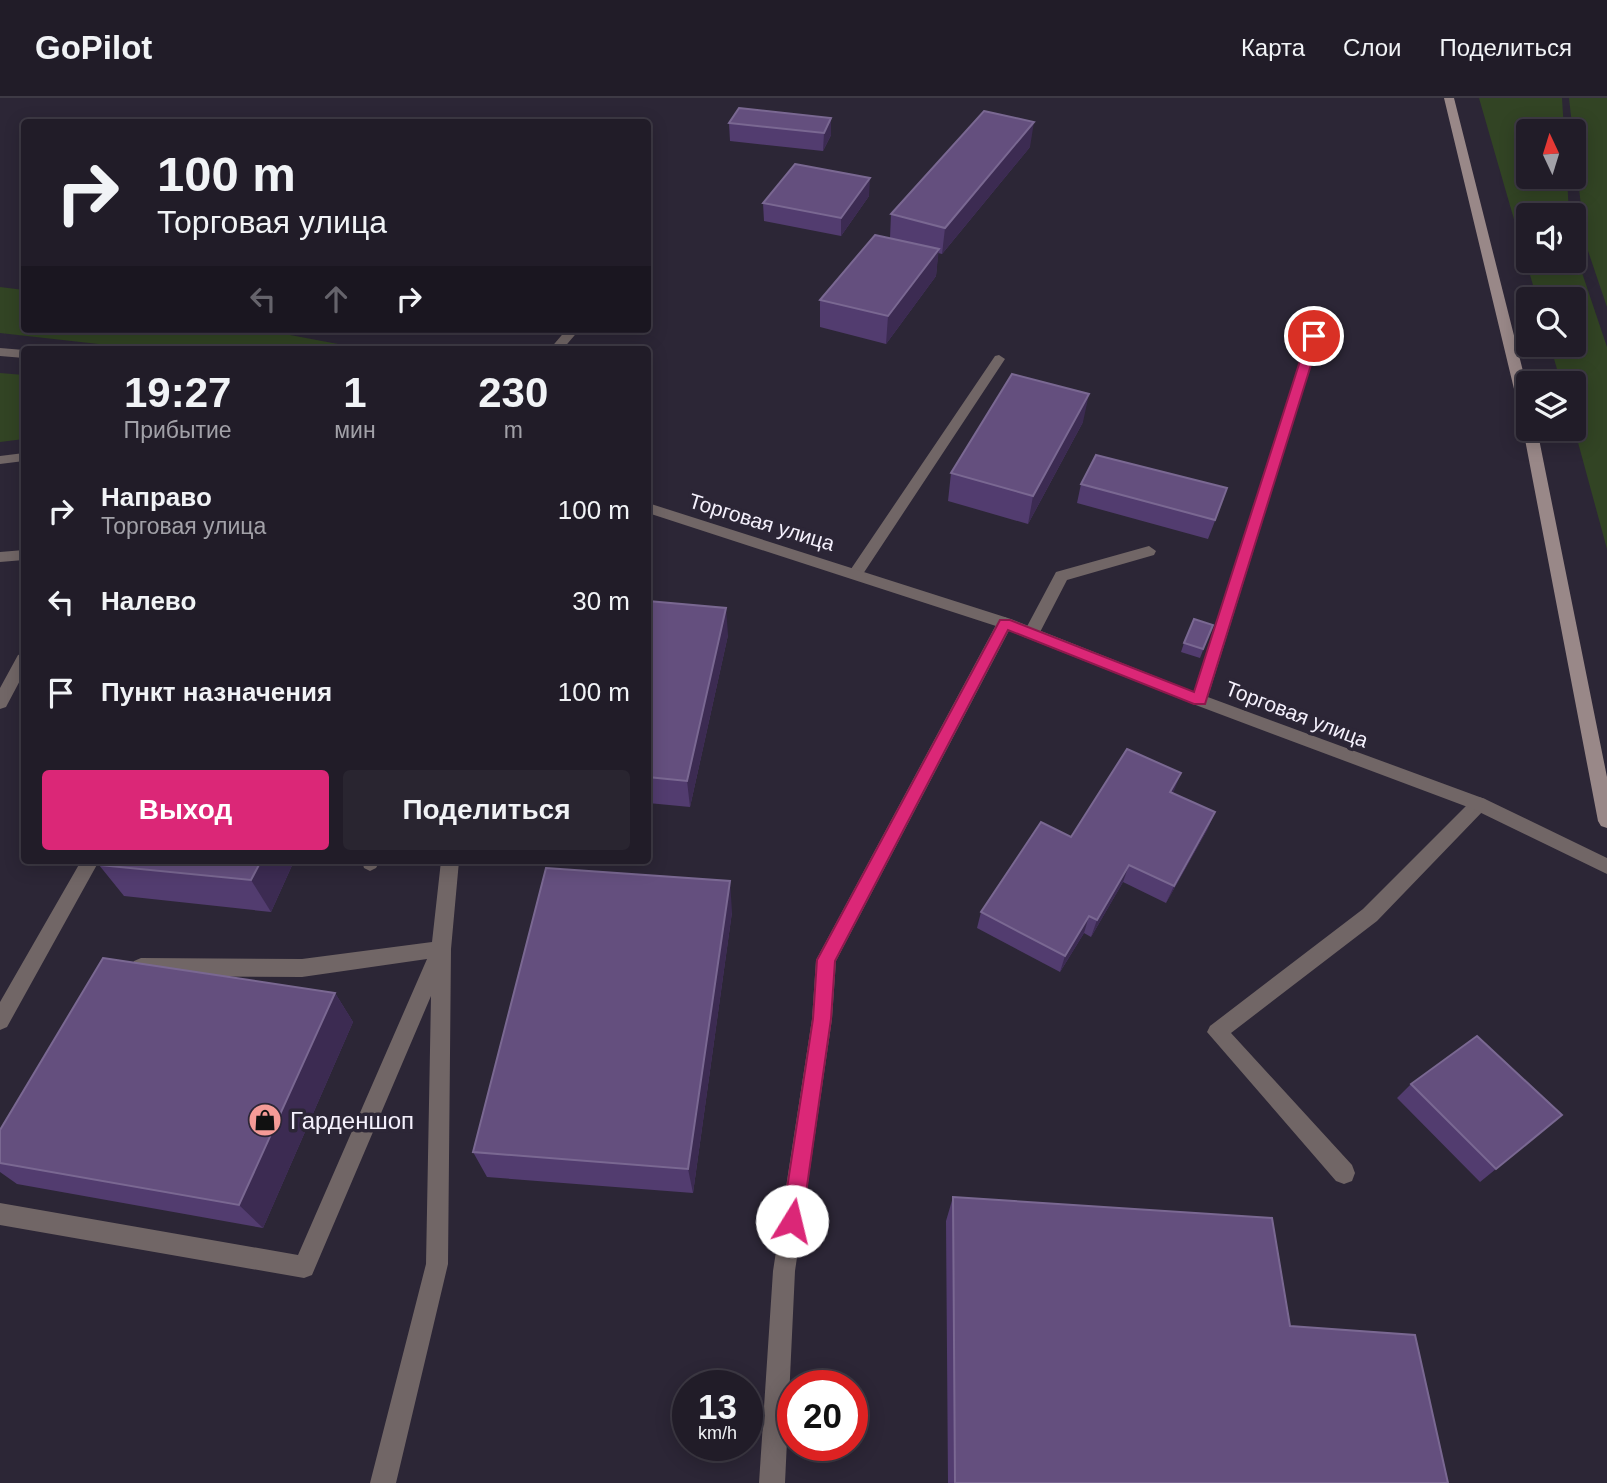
<!DOCTYPE html>
<html lang="ru">
<meta charset="utf-8">
<style>
:root{--surface:#211c28;--page:#292530;--text:#f1f3f6;--muted:#a2a1a8;--line:#3e3a45;--accent:#db2777}
body{margin:0;font-family:Helvetica,sans-serif;background:var(--page);color:var(--text);height:100vh;display:flex;flex-direction:column;font-size:26px;white-space:nowrap}
*{box-sizing:border-box;margin:0}
p{font-size:23px;color:var(--muted)}
.icon{flex:none;width:38px;height:38px;fill:none;stroke:currentColor;stroke-width:2;stroke-linecap:round;stroke-linejoin:round}
.map{position:relative;flex:1;overflow:hidden}
.side{position:absolute;left:21px;top:248px;width:630px;height:518px;display:flex;flex-direction:column;background:var(--surface);border-radius:7px;box-shadow:0 4px 18px #0003,0 0 0 2px var(--line)}
.side>*{flex:none}
.banner{position:absolute;left:21px;top:21px;width:630px;height:214px;border-radius:7px;box-shadow:0 4px 18px #0003,0 0 0 2px var(--line);background:#211c28;color:var(--text);overflow:hidden}
.needle{width:46px;rotate:356deg}
.buttons{position:absolute;left:1516px;top:21px;display:grid;gap:14px}
.buttons a{display:grid;place-items:center;width:70px;height:70px;border-radius:7px;background:var(--surface);box-shadow:0 4px 18px #0003,0 0 0 2px var(--line);font-size:35px}
.speed{position:absolute;left:672px;top:1272px;display:flex;gap:14px;font-size:35px;font-weight:700;text-align:center}
.speed>*{display:grid;place-content:center;width:91px;height:91px;border-radius:50%;background:var(--surface);box-shadow:0 4px 18px #0003,0 0 0 2px var(--line);line-height:1}
.speed small{font-size:18px;font-weight:400}
.speed .limit{border:10px solid #d22;background:#fff;color:#111}
.pin{position:absolute;display:grid;place-items:center;width:60px;height:60px;color:#fff;margin:-30px;border:4px solid #fff;border-radius:50%;box-shadow:0 2px 7px #0007}
.me{position:absolute;width:77px;margin:-38px;rotate:9deg;stroke-linejoin:round;filter:drop-shadow(0 0 5px #0008)}
.turn{display:flex;align-items:center;gap:24px;height:147px;padding:0 21px;font-size:32px}
.turn .icon{width:91px;height:91px;stroke-width:2.5}
.turn b{display:block;font-size:49px;line-height:60px}
.lanes{display:flex;align-items:center;height:66px;padding:0 21px;background:#0003;justify-content:center;gap:35px;direction:ltr}
.lanes .off{opacity:.35}
.eta{display:flex;justify-content:space-evenly;align-items:center;height:119px;text-align:center}
.eta b{font-size:42px;font-weight:600;line-height:49px}
.button{display:flex;gap:14px;margin-top:auto;padding:14px 21px}
.button a{flex:1;height:80px;border-radius:7px;background:var(--accent);color:#fff;font-size:28px;font-weight:600;line-height:80px;text-align:center}
.button a+a{background:var(--page);color:var(--text)}
ul{padding:0;list-style:none}
li{display:flex;align-items:center;gap:21px;height:91px;padding:0 21px}
li div{flex:1}
li b{display:block;font-size:26px}
li em{font-style:normal}
header{display:flex;align-items:center;gap:42px;box-sizing:border-box;height:98px;padding:0 35px;background:var(--surface);border-bottom:2px solid var(--line)}
header strong{font-size:33px}
nav{display:flex;gap:38px;margin-inline-start:auto;font-size:24px}
.map>svg:first-child{display:block}
</style>
<header>
<strong>GoPilot</strong>
<nav><a>Карта</a><a>Слои</a><a>Поделиться</a></nav>
</header>
<div class="map">
<svg width="1607" height="1385" viewBox="0 0 1607 1385">
<rect width="100%" height="100%" fill="#2c2636"/>
<path fill="#324424" d="M 1479,0 L 1562,0 L 1564,33 L 1528,33 L 1528,79 L 1567,79 L 1569,117 L 1528,117 L 1528,163 L 1573,163 L 1573,148 L 1607,249 L 1607,451 L 1573,326 L 1573,285 L 1561,285 L 1550,247 L 1573,247 L 1573,201 L 1537,201 Z
M 1569,0 L 1607,0 L 1607,209 L 1585,144 Z
M 0,189 L 24,192 L 24,231 L 258,231 L 370,252 L 152,252 L 0,235 Z
M 0,275 L 24,277 L 24,341 L 0,344 Z"/>
<g fill="none" stroke-linecap="round" stroke-linejoin="round">
<path fill="#716666" fill-rule="evenodd" d="M 567,231 L 580,231 L 562,252 L 549,252 Z
M 1314,234 L 1320,238 L 1207,602 L 1205,606 L 1193,606 L 1191,602 L 1308,238 Z
M 0,250 L 24,252 L 24,260 L 0,258 Z
M 999,257 L 1005,261 L 861,479 L 851,479 L 848,475 L 851,471 L 995,258 Z
M 1149,448 L 1156,453 L 1154,457 L 1067,482 L 1037,540 L 1025,540 L 1023,536 L 1056,474 Z
M 24,452 L 24,462 L 0,464 L 0,454 Z
M 1005,519 L 1013,525 L 836,863 L 832,921 L 795,1173 L 785,1385 L 759,1385 L 773,1173 L 812,921 L 816,862 L 997,525 Z
M 24,555 L 24,575 L 6,609 L 0,611 L 0,590 L 18,557 Z
M 1479,699 L 1485,701 L 1488,706 L 1485,711 L 1377,823 L 1231,935 L 1352,1067 L 1355,1075 L 1352,1083 L 1344,1086 L 1336,1083 L 1207,934 L 1210,928 L 1363,811 L 1473,701 Z
M 81,763 L 99,763 L 7,929 L 0,932 L 0,904 Z
M 362,763 L 380,763 L 376,770 L 370,773 L 364,770 Z
M 441,763 L 459,763 L 451,851 L 448,1166 L 396,1385 L 370,1385 L 426,1166 L 431,898 L 312,1177 L 304,1180 L 0,1127 L 0,1105 L 298,1157 L 427,861 L 302,879 L 141,878 L 134,875 L 131,869 L 134,863 L 141,860 L 302,861 L 432,844 Z"/>
<path fill="#716666" fill-rule="evenodd" d="M 24,355 L 24,363 L 0,366 L 0,358 Z
M 648,405 L 1011,521 L 1205,598 L 1485,701 L 1607,760 L 1607,776 L 1473,711 L 1193,606 L 999,529 L 648,415 Z"/>
<path fill="#988" fill-rule="evenodd" d="M 1444,0 L 1454,0 L 1528,293 L 1528,324 L 1521,320 Z
M 1528,327 L 1528,331 L 1537,331 L 1607,679 L 1607,730 L 1601,728 L 1598,723 L 1523,331 Z"/>
</g>
<path fill="#523c6f" d="M 739,10 L 831,37 L 823,53 L 730,43 L 729,25 Z
M 1030,49 L 942,156 L 938,155 L 936,178 L 886,246 L 820,229 L 820,202 L 890,140 L 891,116 Z
M 869,98 L 841,138 L 764,123 L 763,105 Z
M 1083,324 L 1028,426 L 948,403 L 951,375 Z
M 1081,386 L 1220,410 L 1208,441 L 1077,405 Z
M 648,503 L 728,537 L 690,709 L 648,705 Z
M 1213,527 L 1200,560 L 1181,554 L 1184,545 Z
M 1173,695 L 1215,714 L 1207,732 L 1166,805 L 1123,784 L 1091,839 L 1084,835 L 1060,874 L 977,830 L 981,814 L 1071,739 Z
M 294,763 L 271,814 L 124,798 L 99,767 Z
M 732,814 L 693,1095 L 487,1079 L 473,1054 Z
M 335,895 L 353,924 L 263,1130 L 17,1086 L 0,1074 L 0,1032 Z
M 1411,986 L 1562,1017 L 1480,1084 L 1397,1000 Z
M 953,1099 L 1290,1228 L 1448,1385 L 948,1385 L 946,1123 Z"/>
<path fill="#3c2b52" d="M 831,20 L 831,37 L 823,53 L 824,35 Z
M 1034,24 L 1030,49 L 942,156 L 945,130 Z
M 870,80 L 869,98 L 841,138 L 841,120 Z
M 939,151 L 936,178 L 886,246 L 888,218 Z
M 1089,296 L 1083,324 L 1028,426 L 1033,398 Z
M 726,510 L 728,537 L 690,709 L 687,683 Z
M 1181,675 L 1174,693 L 1163,712 L 1170,694 Z
M 1215,714 L 1207,732 L 1166,805 L 1174,788 Z
M 261,763 L 294,763 L 271,814 L 251,782 Z
M 1129,767 L 1123,784 L 1091,839 L 1097,822 Z
M 730,783 L 732,814 L 693,1095 L 688,1071 Z
M 1089,818 L 1084,835 L 1060,874 L 1065,858 Z
M 335,895 L 353,924 L 263,1130 L 239,1107 Z"/>
<path fill="#644f7e" stroke="#7a6892" stroke-width="2" d="M 739,10 L 831,20 L 824,35 L 729,25 Z
M 984,13 L 1034,24 L 945,130 L 891,116 Z
M 795,66 L 870,80 L 841,120 L 763,105 Z
M 875,137 L 939,151 L 888,218 L 820,202 Z
M 1012,276 L 1089,296 L 1033,398 L 951,375 Z
M 1096,357 L 1227,390 L 1215,422 L 1081,386 Z
M 648,503 L 726,510 L 687,683 L 648,679 Z
M 1194,521 L 1213,527 L 1203,551 L 1184,545 Z
M 1127,651 L 1181,675 L 1170,694 L 1215,714 L 1174,788 L 1129,767 L 1097,822 L 1089,818 L 1065,858 L 981,814 L 1041,724 L 1071,739 Z
M 102,763 L 261,763 L 251,782 L 99,767 Z
M 546,770 L 730,783 L 688,1071 L 473,1054 Z
M 103,860 L 335,895 L 239,1107 L 0,1065 L 0,1032 Z
M 1477,938 L 1562,1017 L 1496,1071 L 1411,986 Z
M 953,1099 L 1272,1120 L 1290,1228 L 1415,1237 L 1448,1385 L 955,1385 Z"/>
<path fill="#db2777" stroke="#8e194d" stroke-width="2" d="M 1314,235 L 1320,238 L 1205,606 L 1194,606 L 1008,532 L 835,863 L 831,921 L 802,1123 L 799,1130 L 792,1133 L 785,1130 L 782,1123 L 813,921 L 817,862 L 1000,522 L 1010,522 L 1194,594 L 1308,238 Z"/>
<defs>
<symbol id="shop-disc" viewBox="-11 -11 22 22"><circle r="9.5" fill="#f59b97" stroke="#2c2636"/><path d="M-5-2.5h2.3a2.7 3.5 0 0 1 5.4 0H5L5.5 6h-11ZM-1.5-2.5h3a1.5 2.3 0 0 0-3 0Z" fill="#111"/></symbol>
</defs>
<g fill-rule="evenodd">
<use href="#shop-disc" x="246" y="1003" width="38" height="38"/>
</g>
<g text-anchor="middle" dominant-baseline="central" stroke-width="7" stroke-linejoin="round" paint-order="stroke">
<g font-size="21" fill="#f4f0fc" stroke="#2c2636">
<text transform="translate(762 424) rotate(17)">Торговая улица</text>
<text transform="translate(1297 616) rotate(21)">Торговая улица</text>
</g>
<g font-size="24" fill="#f4f0fc" stroke="#2c2636" text-anchor="start">
<text x="290" y="1022">Гарденшоп</text>
</g>
</g>
</svg>
<div class="buttons">
<a><svg class="needle" viewBox="-14 -14 28 28"><path d="M0-13l5 13h-10z" fill="#e53935"/><path d="M0 13l5-13h-10z" fill="#a2a1a8"/></svg></a>
<a><svg class="icon" aria-label="sound" viewBox="0 0 24 24"><path d="M4 9h4l5-4v14l-5-4H4zM17 9q2 3 0 6"/></svg></a>
<a><svg class="icon" aria-label="search" viewBox="0 0 24 24"><circle cx="10" cy="10" r="6"/><path d="M15 15l6 6"/></svg></a>
<a><svg class="icon" aria-label="layers" viewBox="0 0 24 24"><path d="M12 4l9 5-9 5-9-5zM3 14l9 5 9-5"/></svg></a>
</div>
<div class="speed"><div>13<small>km/h</small></div><div class="limit">20</div></div>
<div class="pin" style="left:1314px;top:238px;background:#d93025"><svg class="icon" aria-label="arrive" viewBox="0 0 24 24"><path d="M6 21V4h12l-3 4 3 4H6"/></svg></div>
<svg class="me" style="left:792px;top:1123px" viewBox="-20 -20 40 40"><circle r="19" fill="#fff"/><path d="M0-13L10 11 0 6-10 11z" fill="#db2777"/></svg>
<div class="banner">
<div class="turn"><svg class="icon" aria-label="right" viewBox="0 0 24 24"><path d="M7 20v-9h11M14 6l5 5-5 5"/></svg><div><b>100 m</b>Торговая улица</div></div>
<div class="lanes"><svg class="icon off" aria-label="left" viewBox="0 0 24 24"><path d="M17 20v-9H6M10 6l-5 5 5 5"/></svg><svg class="icon off" aria-label="ahead" viewBox="0 0 24 24"><path d="M12 20V5M6 11l6-6 6 6"/></svg><svg class="icon" aria-label="right" viewBox="0 0 24 24"><path d="M7 20v-9h11M14 6l5 5-5 5"/></svg></div>
</div>
<section class="side">
<div class="eta">
<div><b>19:27</b><p>Прибытие</p></div>
<div><b>1</b><p>мин</p></div>
<div><b>230</b><p>m</p></div>
</div>
<ul>
<li><svg class="icon" aria-label="right" viewBox="0 0 24 24"><path d="M7 20v-9h11M14 6l5 5-5 5"/></svg><div><b>Направо</b><p>Торговая улица</p></div><em>100 m</em></li>
<li><svg class="icon" aria-label="left" viewBox="0 0 24 24"><path d="M17 20v-9H6M10 6l-5 5 5 5"/></svg><div><b>Налево</b></div><em>30 m</em></li>
<li><svg class="icon" aria-label="arrive" viewBox="0 0 24 24"><path d="M6 21V4h12l-3 4 3 4H6"/></svg><div><b>Пункт назначения</b></div><em>100 m</em></li>
</ul>
<div class="button"><a>Выход</a><a>Поделиться</a></div>
</section>
</div>
